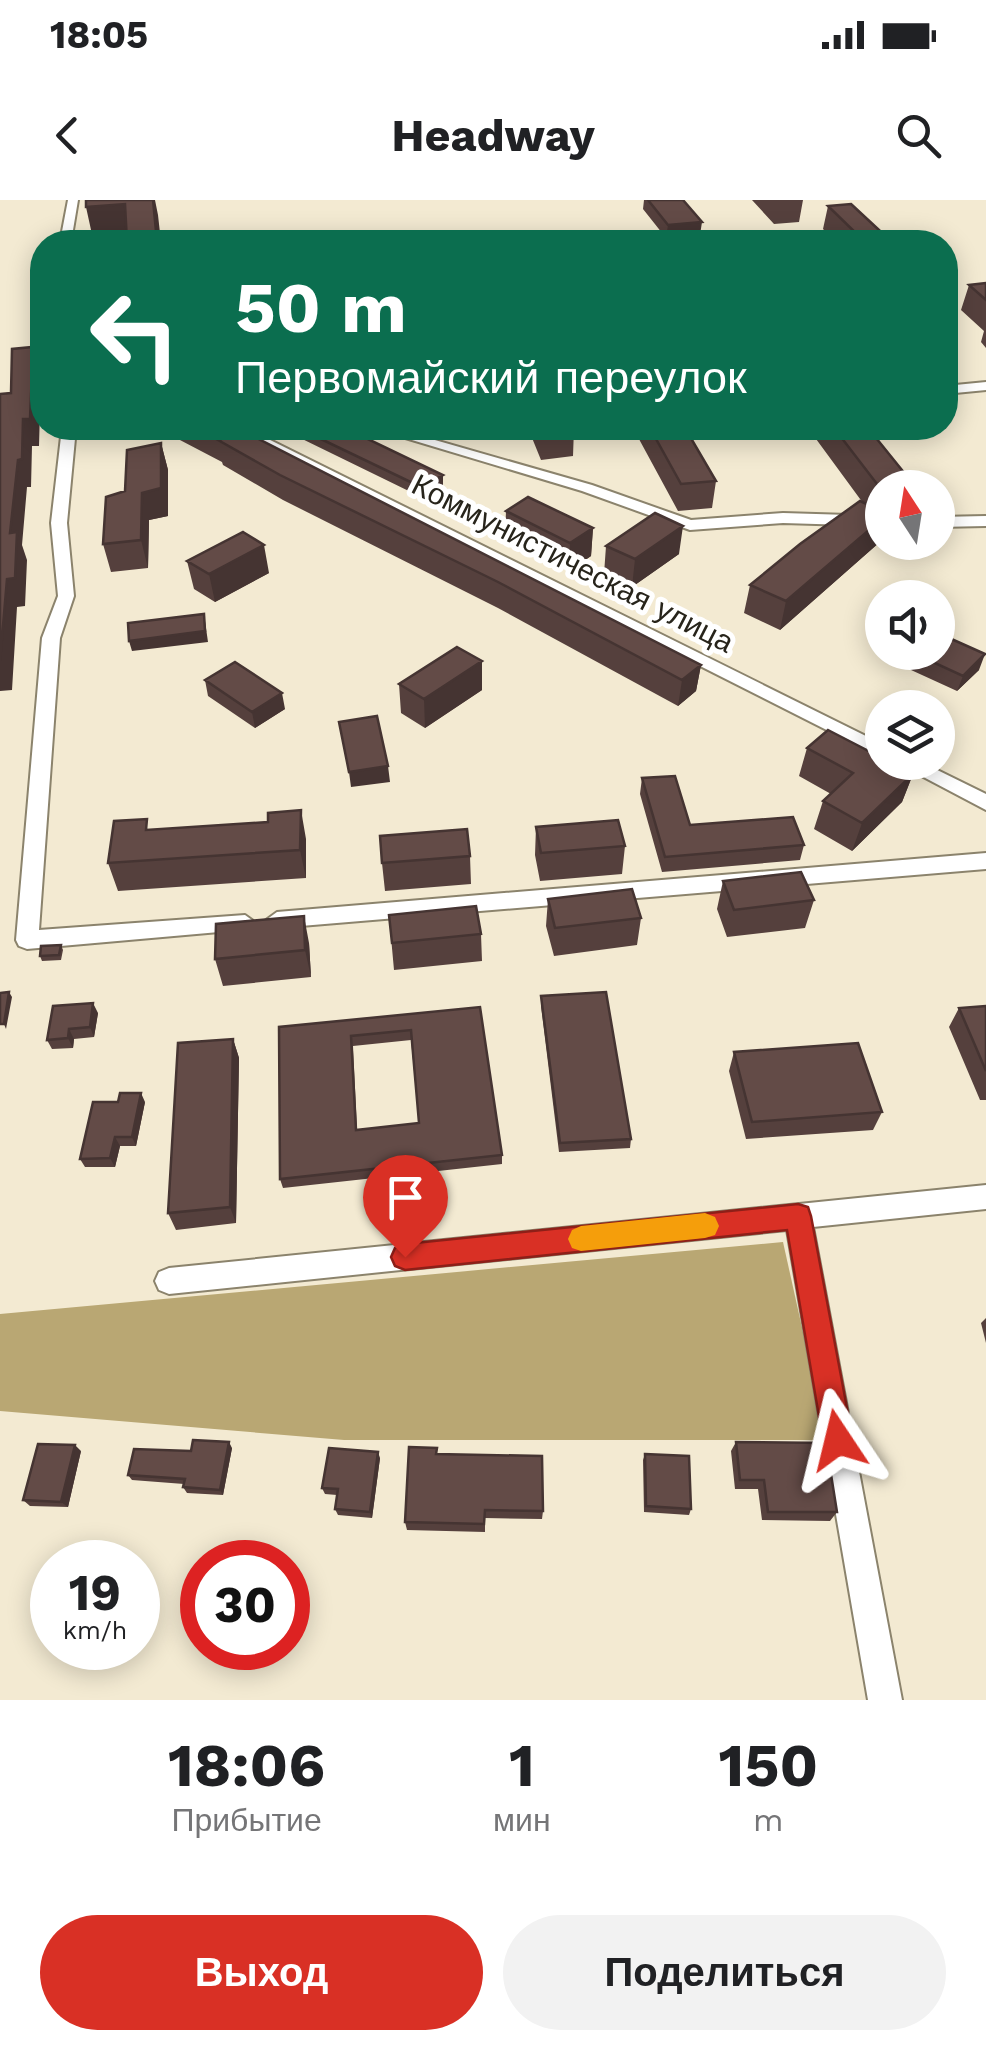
<!DOCTYPE html>
<html lang="ru">
<meta charset="utf-8">
<style>
:root{--surface:#fff;--page:#f2f2f2;--text:#202124;--muted:#757577;--accent:#d93025}
body{margin:0;font-family:"Work Sans",sans-serif;background:var(--page);color:var(--text);height:100vh;display:flex;flex-direction:column;font-size:38px;white-space:nowrap}
*{box-sizing:border-box;margin:0}
p{font-size:32px;color:var(--muted)}
.icon{flex:none;width:55px;height:55px;fill:none;stroke:currentColor;stroke-width:2;stroke-linecap:round;stroke-linejoin:round}
.map{position:relative;height:1500px;overflow:hidden}
.details{display:flex;flex-direction:column;background:var(--surface);flex:1}
.details>*{flex:none}
.top-card{position:absolute;left:30px;top:30px;width:928px;height:210px;border-radius:40px;box-shadow:0 5px 25px #0003;background:#0b6e4f;color:#fff;overflow:hidden}
.needle{width:65px;rotate:348deg}
.tools{position:absolute;left:865px;top:270px;display:grid;gap:20px}
.tools a{display:grid;place-items:center;width:90px;height:90px;border-radius:50%;background:var(--surface);box-shadow:0 5px 25px #0003;font-size:50px}
.speed{position:absolute;left:30px;top:1340px;display:flex;gap:20px;font-size:50px;font-weight:700;text-align:center}
.speed>*{display:grid;place-content:center;width:130px;height:130px;border-radius:50%;background:var(--surface);box-shadow:0 5px 25px #0003;line-height:1}
.speed small{font-size:25px;font-weight:400}
.speed .limit{border:15px solid #d22;background:#fff;color:#111}
.pin{position:absolute;display:grid;place-items:center;width:85px;height:85px;color:#fff;margin:-102px -42px;border-radius:50% 50% 50% 0;rotate:-45deg;box-shadow:0 0 10px #0007}
.pin .icon{rotate:45deg}
.me{position:absolute;width:110px;margin:-55px;rotate:350deg;stroke-linejoin:round;filter:drop-shadow(0 0 8px #0008)}
.turn{display:flex;align-items:center;gap:35px;height:210px;padding:0 40px;font-size:45px}
.turn .icon{width:130px;height:130px;stroke-width:2.5}
.turn b{display:block;font-size:70px;line-height:85px}
.eta{display:flex;justify-content:space-evenly;align-items:center;height:170px;text-align:center}
.eta b{font-size:60px;font-weight:700;line-height:70px}
.cta{display:flex;gap:20px;margin-top:auto;padding:20px 40px}
.cta a{flex:1;height:115px;border-radius:60px;background:var(--accent);color:#fff;font-size:40px;font-weight:700;line-height:115px;text-align:center}
.cta a+a{background:var(--page);color:var(--text)}
.status{display:flex;justify-content:space-between;align-items:center;height:70px;padding:0 50px;background:var(--surface);direction:ltr}
.status svg{height:28px;fill:currentColor}
header{display:flex;justify-content:space-between;align-items:center;height:130px;padding:0 40px;background:var(--surface);font-size:45px;font-weight:700}
.map>svg:first-child{display:block}
</style>
<div class="status"><b>18:05</b><svg viewBox="0 0 49 12"><path d="M0 12V9h3v3zM5 12V6h3v6zM10 12V3h3v9zM15 12V0h3v12zM26 1h20v11H26zM47 4h2v5h-2z"/></svg></div>
<header><svg class="icon" aria-label="back" viewBox="0 0 24 24"><path d="M15 5l-7 7 7 7"/></svg>Headway<svg class="icon" aria-label="search" viewBox="0 0 24 24"><circle cx="10" cy="10" r="6"/><path d="M15 15l6 6"/></svg></header>
<div class="map">
<svg width="986" height="1500" viewBox="0 0 986 1500">
<rect width="100%" height="100%" fill="#f3ead2"/>
<path fill="#b9a773" d="M 783,1042 L 827,1240 L 344,1240 L 0,1211 L 0,1114 Z"/>
<g fill="none" stroke-linecap="round" stroke-linejoin="round">
<defs>
<path id="minor" d="M 68,0 L 78,0 L 71,42 L 60,42 Z
M 986,182 L 986,190 L 945,194 L 945,186 Z
M 62,228 L 76,228 L 67,323 L 74,396 L 60,438 L 39,730 L 245,715 L 256,723 L 253,729 L 27,749 L 19,746 L 16,740 L 42,438 L 58,396 L 51,323 Z
M 229,228 L 246,228 L 882,544 L 882,558 Z
M 372,228 L 393,228 L 592,285 L 691,320 L 783,313 L 882,316 L 882,326 L 783,323 L 690,330 L 582,291 Z
M 986,316 L 986,326 L 938,327 L 938,317 Z
M 895,562 L 921,562 L 986,594 L 986,610 Z
M 986,653 L 986,669 L 277,728 L 266,720 L 277,712 Z
M 986,985 L 986,1009 L 813,1027 L 902,1500 L 868,1500 L 787,1030 L 169,1094 L 159,1090 L 155,1081 L 159,1072 L 169,1068 Z"/>
</defs>
<use href="#minor" stroke="#8b836c" stroke-width="4"/>
<use href="#minor" fill="#fff" fill-rule="evenodd"/>
</g>
<path fill="#55403d" fill-rule="evenodd" d="M 644,0 L 683,0 L 700,35 L 666,38 L 643,9 Z
M 752,0 L 803,0 L 799,22 L 774,24 Z
M 828,6 L 892,42 L 836,42 L 823,29 Z
M 986,83 L 986,148 L 981,142 L 984,131 L 961,110 L 969,85 Z
M 157,228 L 237,228 L 701,465 L 696,491 L 678,506 L 498,408 L 283,300 L 223,265 L 222,262 Z
M 291,228 L 345,228 L 443,275 L 443,285 L 421,297 L 292,234 Z
M 528,228 L 574,228 L 573,256 L 541,260 Z
M 633,228 L 684,228 L 716,281 L 712,308 L 678,311 Z
M 808,228 L 868,228 L 910,280 L 908,288 L 882,288 L 881,341 L 780,430 L 744,413 L 750,385 L 863,303 Z
M 161,243 L 168,270 L 168,316 L 149,320 L 148,368 L 111,372 L 103,344 L 125,291 Z
M 506,311 L 593,328 L 591,356 L 569,371 L 505,338 Z
M 606,346 L 679,354 L 632,387 L 604,374 Z
M 187,361 L 269,373 L 215,402 L 194,389 Z
M 889,452 L 938,452 L 979,470 L 957,491 L 887,459 Z
M 482,461 L 482,490 L 425,528 L 401,513 L 399,484 Z
M 205,480 L 285,509 L 255,528 L 208,496 Z
M 807,548 L 913,574 L 902,602 L 852,651 L 814,629 L 823,601 L 831,594 L 799,576 Z
M 642,578 L 690,625 L 804,645 L 800,660 L 662,672 L 640,594 Z
M 536,627 L 625,646 L 622,674 L 540,681 L 535,655 Z
M 150,629 L 306,639 L 306,678 L 118,691 L 108,663 Z
M 470,656 L 471,684 L 385,691 L 382,663 Z
M 723,681 L 814,700 L 805,728 L 727,737 L 717,709 Z
M 548,699 L 641,718 L 637,745 L 554,756 L 546,726 Z
M 389,715 L 481,734 L 482,761 L 394,770 Z
M 309,743 L 311,777 L 223,786 L 215,759 Z
M 61,745 L 63,750 L 61,760 L 42,761 L 40,756 Z
M 541,796 L 631,939 L 630,948 L 559,952 L 541,806 Z
M 986,806 L 986,900 L 980,900 L 949,827 L 959,808 Z
M 480,807 L 502,955 L 502,964 L 283,988 L 280,979 L 279,827 ZM 411,840 L 419,923 L 357,930 L 353,846 Z
M 98,813 L 94,837 L 74,839 L 73,848 L 52,849 L 47,840 Z
M 233,839 L 239,858 L 236,1023 L 176,1030 L 168,1013 Z
M 734,852 L 882,912 L 873,930 L 746,939 L 729,871 Z
M 145,902 L 136,946 L 120,946 L 115,967 L 85,967 L 80,959 Z
M 986,1118 L 986,1143 L 981,1123 Z
M 736,1242 L 837,1312 L 830,1321 L 762,1320 L 758,1289 L 735,1289 L 731,1251 Z
M 232,1248 L 223,1295 L 187,1293 L 183,1287 L 184,1284 L 132,1280 L 128,1275 L 191,1251 Z
M 437,1248 L 437,1254 L 543,1311 L 542,1319 L 485,1318 L 485,1332 L 407,1330 L 405,1322 Z
M 81,1251 L 68,1307 L 30,1306 L 23,1300 Z
M 645,1254 L 691,1309 L 689,1315 L 644,1312 L 643,1260 Z
M 380,1258 L 372,1318 L 338,1315 L 335,1309 L 337,1295 L 325,1294 L 322,1288 Z"/>
<path fill="#453432" d="M 153,0 L 155,0 L 158,15 L 161,42 L 157,42 Z
M 125,4 L 132,36 L 93,39 L 86,7 Z
M 702,22 L 700,35 L 666,38 L 668,25 Z
M 33,147 L 41,173 L 39,246 L 32,246 L 31,287 L 27,287 L 22,345 L 27,360 L 25,406 L 17,407 L 12,490 L 0,491 L 0,461 L 10,333 L 23,219 Z
M 954,156 L 947,182 L 945,182 L 945,158 Z
M 161,243 L 168,270 L 168,316 L 149,320 L 148,368 L 141,340 L 142,293 Z
M 443,275 L 443,285 L 421,297 L 421,287 Z
M 882,319 L 881,341 L 780,430 L 786,401 Z
M 683,326 L 679,354 L 632,387 L 635,359 Z
M 593,328 L 591,356 L 569,371 L 570,343 Z
M 264,345 L 269,373 L 215,402 L 209,374 Z
M 204,414 L 208,442 L 132,451 L 129,441 Z
M 985,454 L 979,470 L 957,491 L 963,476 Z
M 482,461 L 482,490 L 425,528 L 424,499 Z
M 701,465 L 696,491 L 678,506 L 682,480 Z
M 282,493 L 285,509 L 255,528 L 252,512 Z
M 388,566 L 390,582 L 351,587 L 349,572 Z
M 913,574 L 902,602 L 852,651 L 862,623 Z
M 301,610 L 306,639 L 306,678 L 300,650 Z
M 304,716 L 309,743 L 311,777 L 305,750 Z
M 9,792 L 12,797 L 6,829 L 4,824 Z
M 93,803 L 98,813 L 94,837 L 90,827 Z
M 69,829 L 74,839 L 73,848 L 68,838 Z
M 233,839 L 239,858 L 236,1023 L 230,1007 Z
M 141,893 L 145,902 L 136,946 L 132,937 Z
M 115,937 L 120,946 L 115,967 L 110,958 Z
M 229,1242 L 232,1248 L 223,1295 L 220,1290 Z
M 75,1245 L 81,1251 L 68,1307 L 61,1302 Z
M 378,1252 L 380,1258 L 372,1318 L 370,1312 Z"/>
<path fill="#634b47" stroke="#453432" stroke-width="2.5" fill-rule="evenodd" d="M 86,0 L 153,0 L 157,42 L 127,42 L 125,4 L 86,7 Z
M 648,0 L 683,0 L 702,22 L 668,25 Z
M 851,4 L 892,42 L 865,42 L 828,6 Z
M 679,37 L 683,42 L 656,42 L 654,39 Z
M 986,83 L 986,100 L 969,85 Z
M 33,147 L 30,219 L 23,219 L 22,259 L 18,260 L 10,333 L 17,332 L 15,378 L 7,379 L 0,461 L 0,194 L 11,193 L 12,149 Z
M 945,147 L 954,156 L 945,158 Z
M 199,228 L 237,228 L 701,465 L 682,480 L 498,382 L 280,275 L 218,240 L 222,239 Z
M 298,228 L 345,228 L 443,275 L 421,287 Z
M 540,228 L 574,228 L 575,229 L 542,232 Z
M 650,228 L 685,228 L 716,281 L 681,284 Z
M 834,228 L 868,228 L 910,280 L 877,284 Z
M 161,243 L 161,288 L 142,293 L 141,340 L 103,344 L 106,297 L 125,291 L 127,250 Z
M 528,297 L 593,328 L 570,343 L 506,311 Z
M 860,301 L 882,311 L 882,319 L 786,401 L 750,385 L 800,344 Z
M 655,313 L 683,326 L 635,359 L 606,346 Z
M 243,332 L 264,345 L 209,374 L 187,361 Z
M 204,414 L 205,431 L 129,441 L 128,423 Z
M 938,433 L 985,454 L 963,476 L 911,452 L 938,452 Z
M 457,447 L 482,461 L 424,499 L 399,484 Z
M 235,462 L 282,493 L 252,512 L 205,480 Z
M 377,516 L 388,566 L 349,572 L 339,522 Z
M 828,530 L 882,558 L 882,562 L 891,562 L 913,574 L 862,623 L 823,601 L 853,573 L 807,548 Z
M 675,576 L 690,625 L 793,617 L 804,645 L 665,657 L 642,578 Z
M 301,610 L 300,650 L 108,663 L 114,621 L 147,619 L 146,630 L 268,622 L 268,613 Z
M 618,620 L 625,646 L 541,653 L 536,627 Z
M 467,629 L 470,656 L 382,663 L 380,636 Z
M 801,672 L 814,700 L 734,710 L 723,681 Z
M 632,689 L 641,718 L 555,728 L 548,699 Z
M 476,706 L 481,734 L 392,743 L 389,715 Z
M 304,716 L 305,750 L 215,759 L 216,724 Z
M 61,745 L 59,755 L 40,756 L 41,746 Z
M 9,792 L 4,824 L 0,824 L 0,793 Z
M 606,792 L 631,939 L 560,943 L 541,796 Z
M 93,803 L 90,827 L 69,829 L 68,838 L 47,840 L 53,806 Z
M 986,806 L 986,871 L 959,808 Z
M 480,807 L 502,955 L 280,979 L 279,827 ZM 411,830 L 419,923 L 356,930 L 351,836 Z
M 233,839 L 230,1007 L 168,1013 L 178,843 Z
M 858,843 L 882,912 L 752,922 L 734,852 Z
M 120,893 L 141,893 L 132,937 L 115,937 L 110,958 L 80,959 L 93,902 L 118,902 Z
M 193,1240 L 229,1242 L 220,1290 L 183,1287 L 185,1279 L 128,1275 L 134,1249 L 191,1251 Z
M 736,1242 L 826,1243 L 837,1312 L 768,1312 L 764,1280 L 740,1280 Z
M 38,1244 L 75,1245 L 61,1302 L 23,1300 Z
M 409,1247 L 437,1248 L 436,1254 L 542,1256 L 543,1311 L 485,1310 L 484,1324 L 405,1322 Z
M 329,1248 L 378,1252 L 370,1312 L 335,1309 L 338,1289 L 322,1288 Z
M 645,1254 L 689,1256 L 691,1309 L 646,1306 Z"/>
<path fill="#d93025" stroke="#8d1f18" stroke-width="2.5" d="M 798,1004 L 808,1007 L 811,1016 L 853,1240 L 849,1250 L 838,1255 L 827,1250 L 823,1240 L 787,1030 L 405,1070 L 395,1066 L 391,1057 L 395,1048 L 405,1044 Z"/>
<path fill="#f59e0b" d="M 705,1013 L 715,1017 L 719,1026 L 715,1035 L 705,1038 L 581,1051 L 572,1048 L 568,1039 L 572,1030 L 581,1026 Z"/>
<g text-anchor="middle" dominant-baseline="central" stroke-width="10" stroke-linejoin="round" paint-order="stroke">
<g font-size="30" fill="#27241b" stroke="#fff">
<text transform="translate(573 363) rotate(27)">Коммунистическая улица</text>
</g>
</g>
</svg>
<div class="tools">
<a><svg class="needle" viewBox="-14 -14 28 28"><path d="M0-13l5 13h-10z" fill="#e53935"/><path d="M0 13l5-13h-10z" fill="#757577"/></svg></a>
<a><svg class="icon" aria-label="sound" viewBox="0 0 24 24"><path d="M4 9h4l5-4v14l-5-4H4zM17 9q2 3 0 6"/></svg></a>
<a><svg class="icon" aria-label="layers" viewBox="0 0 24 24"><path d="M12 4l9 5-9 5-9-5zM3 14l9 5 9-5"/></svg></a>
</div>
<div class="speed"><div>19<small>km/h</small></div><div class="limit">30</div></div>
<div class="pin" style="left:405px;top:1057px;background:#d93025"><svg class="icon" aria-label="arrive" viewBox="0 0 24 24"><path d="M6 21V4h12l-3 4 3 4H6"/></svg></div>
<svg class="me" style="left:838px;top:1240px" viewBox="-20 -20 40 40"><path d="M0-17L14 15 0 8-14 15z" fill="#d93025" stroke="#fff" stroke-width="4"/></svg>
<div class="top-card">
<div class="turn"><svg class="icon" aria-label="left" viewBox="0 0 24 24"><path d="M17 20v-9H6M10 6l-5 5 5 5"/></svg><div><b>50 m</b>Первомайский переулок</div></div>
</div>
</div>
<section class="details">
<div class="eta">
<div><b>18:06</b><p>Прибытие</p></div>
<div><b>1</b><p>мин</p></div>
<div><b>150</b><p>m</p></div>
</div>
<div class="cta"><a>Выход</a><a>Поделиться</a></div>
</section>
